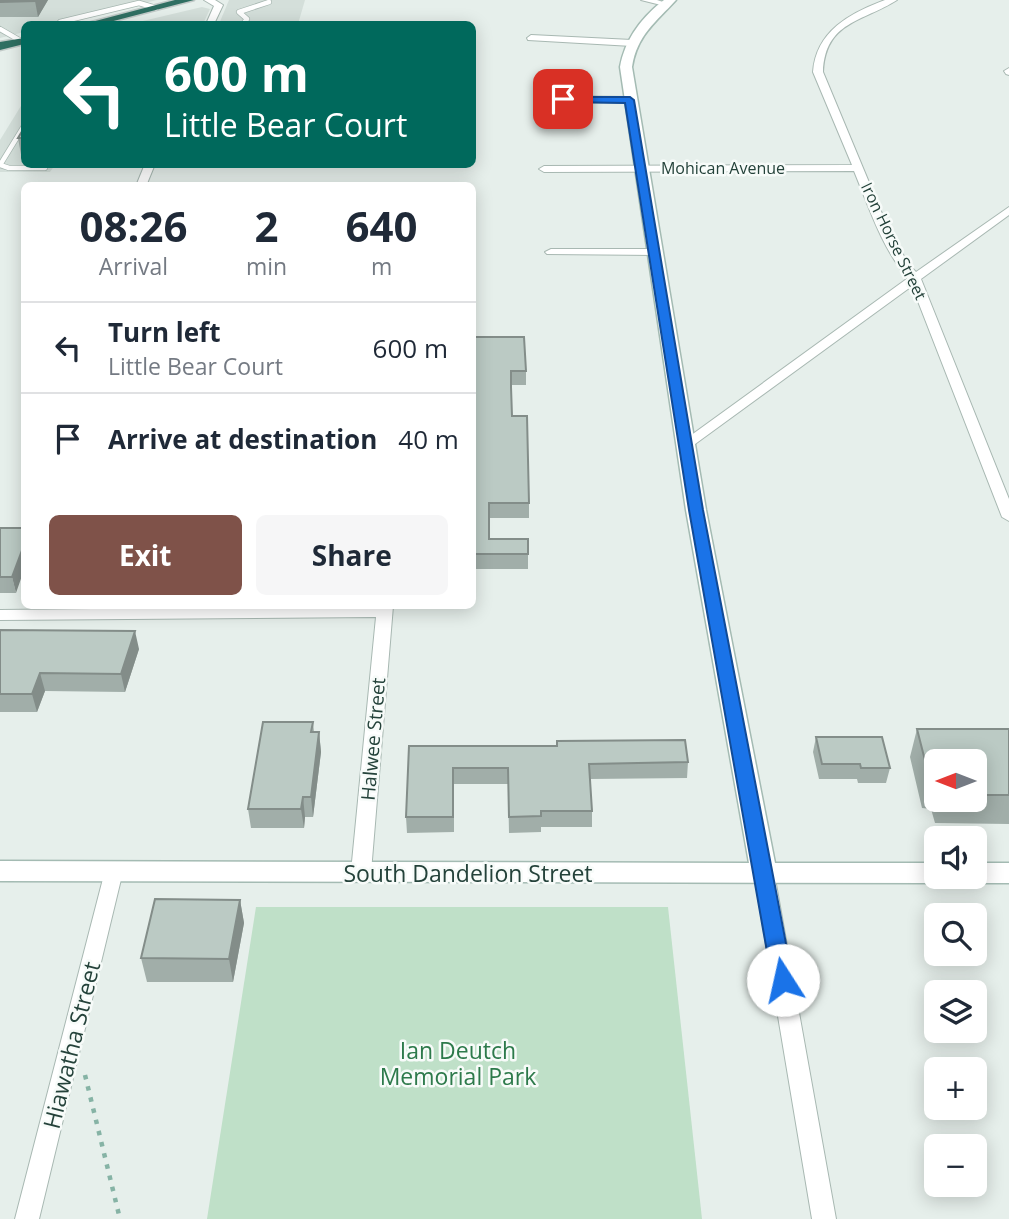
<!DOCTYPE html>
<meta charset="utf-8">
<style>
:root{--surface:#fff;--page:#f6f6f7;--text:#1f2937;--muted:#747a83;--line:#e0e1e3;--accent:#7f5249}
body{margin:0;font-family:"Open Sans",sans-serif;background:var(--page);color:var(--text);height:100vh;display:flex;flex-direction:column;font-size:26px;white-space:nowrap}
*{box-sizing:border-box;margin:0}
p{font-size:23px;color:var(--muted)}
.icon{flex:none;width:38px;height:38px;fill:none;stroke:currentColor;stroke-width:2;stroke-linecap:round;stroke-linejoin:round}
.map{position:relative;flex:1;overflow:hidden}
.drawer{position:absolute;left:21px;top:182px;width:455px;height:427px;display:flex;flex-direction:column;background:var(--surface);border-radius:10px;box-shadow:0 4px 18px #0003}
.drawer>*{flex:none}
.top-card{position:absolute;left:21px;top:21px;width:455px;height:147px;border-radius:10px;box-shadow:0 4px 18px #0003;background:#00695c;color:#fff;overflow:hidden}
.needle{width:46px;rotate:270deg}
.fabs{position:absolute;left:924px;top:749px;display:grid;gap:14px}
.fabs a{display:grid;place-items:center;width:63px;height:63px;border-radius:10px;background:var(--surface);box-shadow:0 4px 18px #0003;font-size:35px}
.pin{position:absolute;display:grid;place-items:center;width:60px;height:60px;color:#fff;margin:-30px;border-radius:14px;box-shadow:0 4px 10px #0006}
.me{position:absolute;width:77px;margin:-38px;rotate:350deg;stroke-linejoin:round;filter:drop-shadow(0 0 5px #0008)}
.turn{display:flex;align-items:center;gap:24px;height:147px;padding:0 28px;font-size:32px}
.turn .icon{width:91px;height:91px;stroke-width:2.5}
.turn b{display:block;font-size:49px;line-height:60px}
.eta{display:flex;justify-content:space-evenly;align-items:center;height:119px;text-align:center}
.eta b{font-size:42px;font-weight:700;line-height:49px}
.primary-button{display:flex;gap:14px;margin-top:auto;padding:14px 28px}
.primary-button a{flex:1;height:80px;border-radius:10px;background:var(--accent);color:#fff;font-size:28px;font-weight:700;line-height:80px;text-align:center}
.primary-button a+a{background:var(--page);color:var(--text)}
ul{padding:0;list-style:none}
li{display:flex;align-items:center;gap:21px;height:91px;padding:0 28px;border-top:2px solid var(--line)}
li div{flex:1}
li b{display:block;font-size:26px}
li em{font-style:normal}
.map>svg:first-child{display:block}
</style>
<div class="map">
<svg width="1009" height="1219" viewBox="0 0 1009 1219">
<rect width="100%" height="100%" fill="#e6efeb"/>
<path fill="#d4dfda" d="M 0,0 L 157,0 L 57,24 L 24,24 L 24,32 L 0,38 Z
M 229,0 L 305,0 L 298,24 L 219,24 Z
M 202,7 L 210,9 L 203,24 L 130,24 Z
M 24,101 L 24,164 L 55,165 L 50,172 L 0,172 L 0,140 Z"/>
<path fill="#bfe0c8" d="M 256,907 L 668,907 L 702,1219 L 207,1219 Z"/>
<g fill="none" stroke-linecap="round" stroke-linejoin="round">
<defs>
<path id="lane" d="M 62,24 L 60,22 L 139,3 L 156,8
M 243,24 L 247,19 L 239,12 L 269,2
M 0,29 L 21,41
M 24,126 L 0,165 L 9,168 L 45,168 L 46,164
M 141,185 L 233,185"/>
<path id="street" d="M 204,0 L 215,0 L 223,5 L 214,24 L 206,24 L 214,6 Z
M 641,0 L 657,0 L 669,4 L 665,6 Z
M 885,0 L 897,0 C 863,22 825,21 823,72 L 883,216 L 908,264 L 916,272 L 1009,207 L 1009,215 L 921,279 L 1009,499 L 1009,521 L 1002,517 L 912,286 L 691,447 L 686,448 L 679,444 L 908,278 C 882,249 869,207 854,171 L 544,172 L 539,169 L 544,166 L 852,165 L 813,72 C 816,31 850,13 885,0 Z
M 531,35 L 632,40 L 636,43 L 632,46 L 528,40 L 527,38 Z
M 1009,68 L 1009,75 L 1006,74 L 1004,71 Z
M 541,96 L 630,97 L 635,100 L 630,103 L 538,101 L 538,97 Z
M 145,164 L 155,164 L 146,186 L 136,186 Z
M 551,249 L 655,249 L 661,252 L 655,255 L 547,254 L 545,252 Z
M 377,606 L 393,606 L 371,872 L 368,877 L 361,879 L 354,877 L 351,872 L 376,617 L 0,620 L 0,610 Z
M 114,864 L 121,866 L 123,871 L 39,1219 L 15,1219 L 105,871 L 107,866 Z
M 764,866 L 771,868 L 774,873 L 836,1219 L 812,1219 L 754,873 L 757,868 Z"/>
<path id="secondary" d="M 664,0 L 676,0 C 656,22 637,35 632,67 L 706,510 L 775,863 L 936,863 L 936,877 L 947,877 L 945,880 L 936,883 L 0,881 L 0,861 L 749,863 L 686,510 L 620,67 C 625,39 642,17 664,0 Z
M 975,863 L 1009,863 L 1009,883 L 975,883 L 966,880 L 964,877 L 975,877 Z"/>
<path id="highway" d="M 175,0 L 194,0 L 102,24 L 84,24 Z
M 24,38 L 24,44 L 0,50 L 0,42 Z"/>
</defs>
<use href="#lane" stroke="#a8b8b2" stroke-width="6"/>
<use href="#street" stroke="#a8b8b2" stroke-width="2"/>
<use href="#secondary" stroke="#a4bbb3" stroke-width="3"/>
<use href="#highway" stroke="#c2cac8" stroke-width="3"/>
<path stroke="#86b3a5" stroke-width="4.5" stroke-dasharray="4.5 7" stroke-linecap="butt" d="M 85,1075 L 120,1219"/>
<use href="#lane" stroke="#fff" stroke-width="4.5"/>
<use href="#street" fill="#fff" fill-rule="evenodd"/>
<use href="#secondary" fill="#fff" fill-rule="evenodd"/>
<use href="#highway" fill="#2f6f62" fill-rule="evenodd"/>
</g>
<path fill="#a1aea9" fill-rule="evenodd" d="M 0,0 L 48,0 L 38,17 L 0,17 Z
M 24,128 L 24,160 L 22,160 L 18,138 Z
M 472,337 L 526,371 L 526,385 L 511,385 L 511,392 L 512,416 L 529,503 L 529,518 L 489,518 L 489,539 L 528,539 L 528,569 L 472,569 Z
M 0,528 L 16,593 L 0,593 Z
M 0,630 L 139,649 L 125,692 L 45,691 L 37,712 L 0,712 Z
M 313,722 L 314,732 L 319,732 L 321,752 L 313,817 L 305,817 L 304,828 L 251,828 L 248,809 Z
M 917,729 L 1009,729 L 1009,824 L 935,823 L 931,809 L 922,808 L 910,757 ZM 936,761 L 975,761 L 975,800 L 936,800 Z
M 816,737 L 890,768 L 886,783 L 858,783 L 857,779 L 819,779 L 813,752 Z
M 409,746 L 688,762 L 687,778 L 590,779 L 592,811 L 592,827 L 541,827 L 541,832 L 509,833 L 508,784 L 454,784 L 454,832 L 407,833 L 406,817 Z
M 240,900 L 244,923 L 233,982 L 147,982 L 141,958 Z"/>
<path fill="#838d89" d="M 35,0 L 48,0 L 38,17 L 35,1 Z
M 24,545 L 24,570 L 16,593 L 12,577 Z
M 135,631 L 139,649 L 125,692 L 121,674 Z
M 40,673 L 45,691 L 37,712 L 32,694 Z
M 319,732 L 321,752 L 313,817 L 311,797 Z
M 303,797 L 305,817 L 304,828 L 301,809 Z
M 240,900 L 244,923 L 233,982 L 229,959 Z"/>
<path fill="#bbcac4" stroke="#838d89" stroke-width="2" d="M 0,0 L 35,0 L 35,1 L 0,2 Z
M 91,22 L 111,22 L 109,24 L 89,24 Z
M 24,128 L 24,138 L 18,138 Z
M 472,337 L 524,337 L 526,371 L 511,371 L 511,387 L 512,416 L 527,416 L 529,503 L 489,503 L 489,539 L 528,539 L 528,554 L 472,554 Z
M 0,528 L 24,528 L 24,545 L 12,577 L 0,577 Z
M 0,630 L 135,631 L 121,674 L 40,673 L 32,694 L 0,694 Z
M 263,722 L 313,722 L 311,732 L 319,732 L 311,797 L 303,797 L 301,809 L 248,809 Z
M 917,729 L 1009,729 L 1009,795 L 975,795 L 975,761 L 936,761 L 936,780 L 930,780 Z
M 816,737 L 882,737 L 890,768 L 861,768 L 860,764 L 822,764 Z
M 685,740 L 688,762 L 589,764 L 592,811 L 541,811 L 541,816 L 509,817 L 508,768 L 453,768 L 453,817 L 406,817 L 409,746 L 557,746 L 557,741 Z
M 155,899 L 240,900 L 229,959 L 141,958 Z"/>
<path fill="#1a73e8" stroke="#114b97" stroke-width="2" d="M 559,97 L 630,97 L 634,100 L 703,510 L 793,980 L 790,986 L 783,988 L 775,986 L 772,980 L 689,510 L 625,103 L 563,102 L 559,101 Z"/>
<g text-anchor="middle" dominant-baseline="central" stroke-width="5" stroke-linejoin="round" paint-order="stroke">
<g font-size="16" fill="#24423a" stroke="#f7fbf9">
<text x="723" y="168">Mohican Avenue</text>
<text transform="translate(894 241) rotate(64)">Iron Horse Street</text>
</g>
<g font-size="19" fill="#24423a" stroke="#f7fbf9">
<text transform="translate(373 739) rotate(-85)">Halwee Street</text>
</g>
<g font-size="23" fill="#24423a" stroke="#f7fbf9">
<text x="468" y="873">South Dandelion Street</text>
<text transform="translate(71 1045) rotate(-76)">Hiawatha Street</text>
</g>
<g font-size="23" fill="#2d7a4b" stroke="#f7fbf9">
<text x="458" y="1050">Ian Deutch<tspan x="458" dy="26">Memorial Park</tspan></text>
</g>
</g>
</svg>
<div class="fabs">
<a><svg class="needle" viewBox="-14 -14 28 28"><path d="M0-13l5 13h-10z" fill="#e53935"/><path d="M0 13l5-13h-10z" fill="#747a83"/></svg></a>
<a><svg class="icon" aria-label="sound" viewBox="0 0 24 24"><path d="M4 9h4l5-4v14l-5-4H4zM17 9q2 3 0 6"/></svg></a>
<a><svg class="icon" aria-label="search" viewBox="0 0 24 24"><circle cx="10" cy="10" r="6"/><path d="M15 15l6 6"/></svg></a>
<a><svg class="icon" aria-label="layers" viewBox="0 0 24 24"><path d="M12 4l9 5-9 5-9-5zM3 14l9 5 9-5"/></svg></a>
<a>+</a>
<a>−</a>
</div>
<div class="pin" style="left:563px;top:99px;background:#d93025"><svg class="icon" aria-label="arrive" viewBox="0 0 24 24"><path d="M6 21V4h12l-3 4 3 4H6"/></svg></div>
<svg class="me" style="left:783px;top:980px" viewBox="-20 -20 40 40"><circle r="19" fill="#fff"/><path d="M0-13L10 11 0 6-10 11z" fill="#1a73e8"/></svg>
<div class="top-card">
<div class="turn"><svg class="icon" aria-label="left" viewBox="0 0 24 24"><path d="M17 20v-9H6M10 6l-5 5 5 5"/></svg><div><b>600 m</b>Little Bear Court</div></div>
</div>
<section class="drawer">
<div class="eta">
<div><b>08:26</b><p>Arrival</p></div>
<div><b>2</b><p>min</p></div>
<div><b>640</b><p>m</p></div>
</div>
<ul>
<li><svg class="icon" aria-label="left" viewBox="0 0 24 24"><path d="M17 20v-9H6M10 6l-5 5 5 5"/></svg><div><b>Turn left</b><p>Little Bear Court</p></div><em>600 m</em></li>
<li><svg class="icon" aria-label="arrive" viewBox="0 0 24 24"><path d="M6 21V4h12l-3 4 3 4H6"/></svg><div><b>Arrive at destination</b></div><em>40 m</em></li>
</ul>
<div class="primary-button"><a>Exit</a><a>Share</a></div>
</section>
</div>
